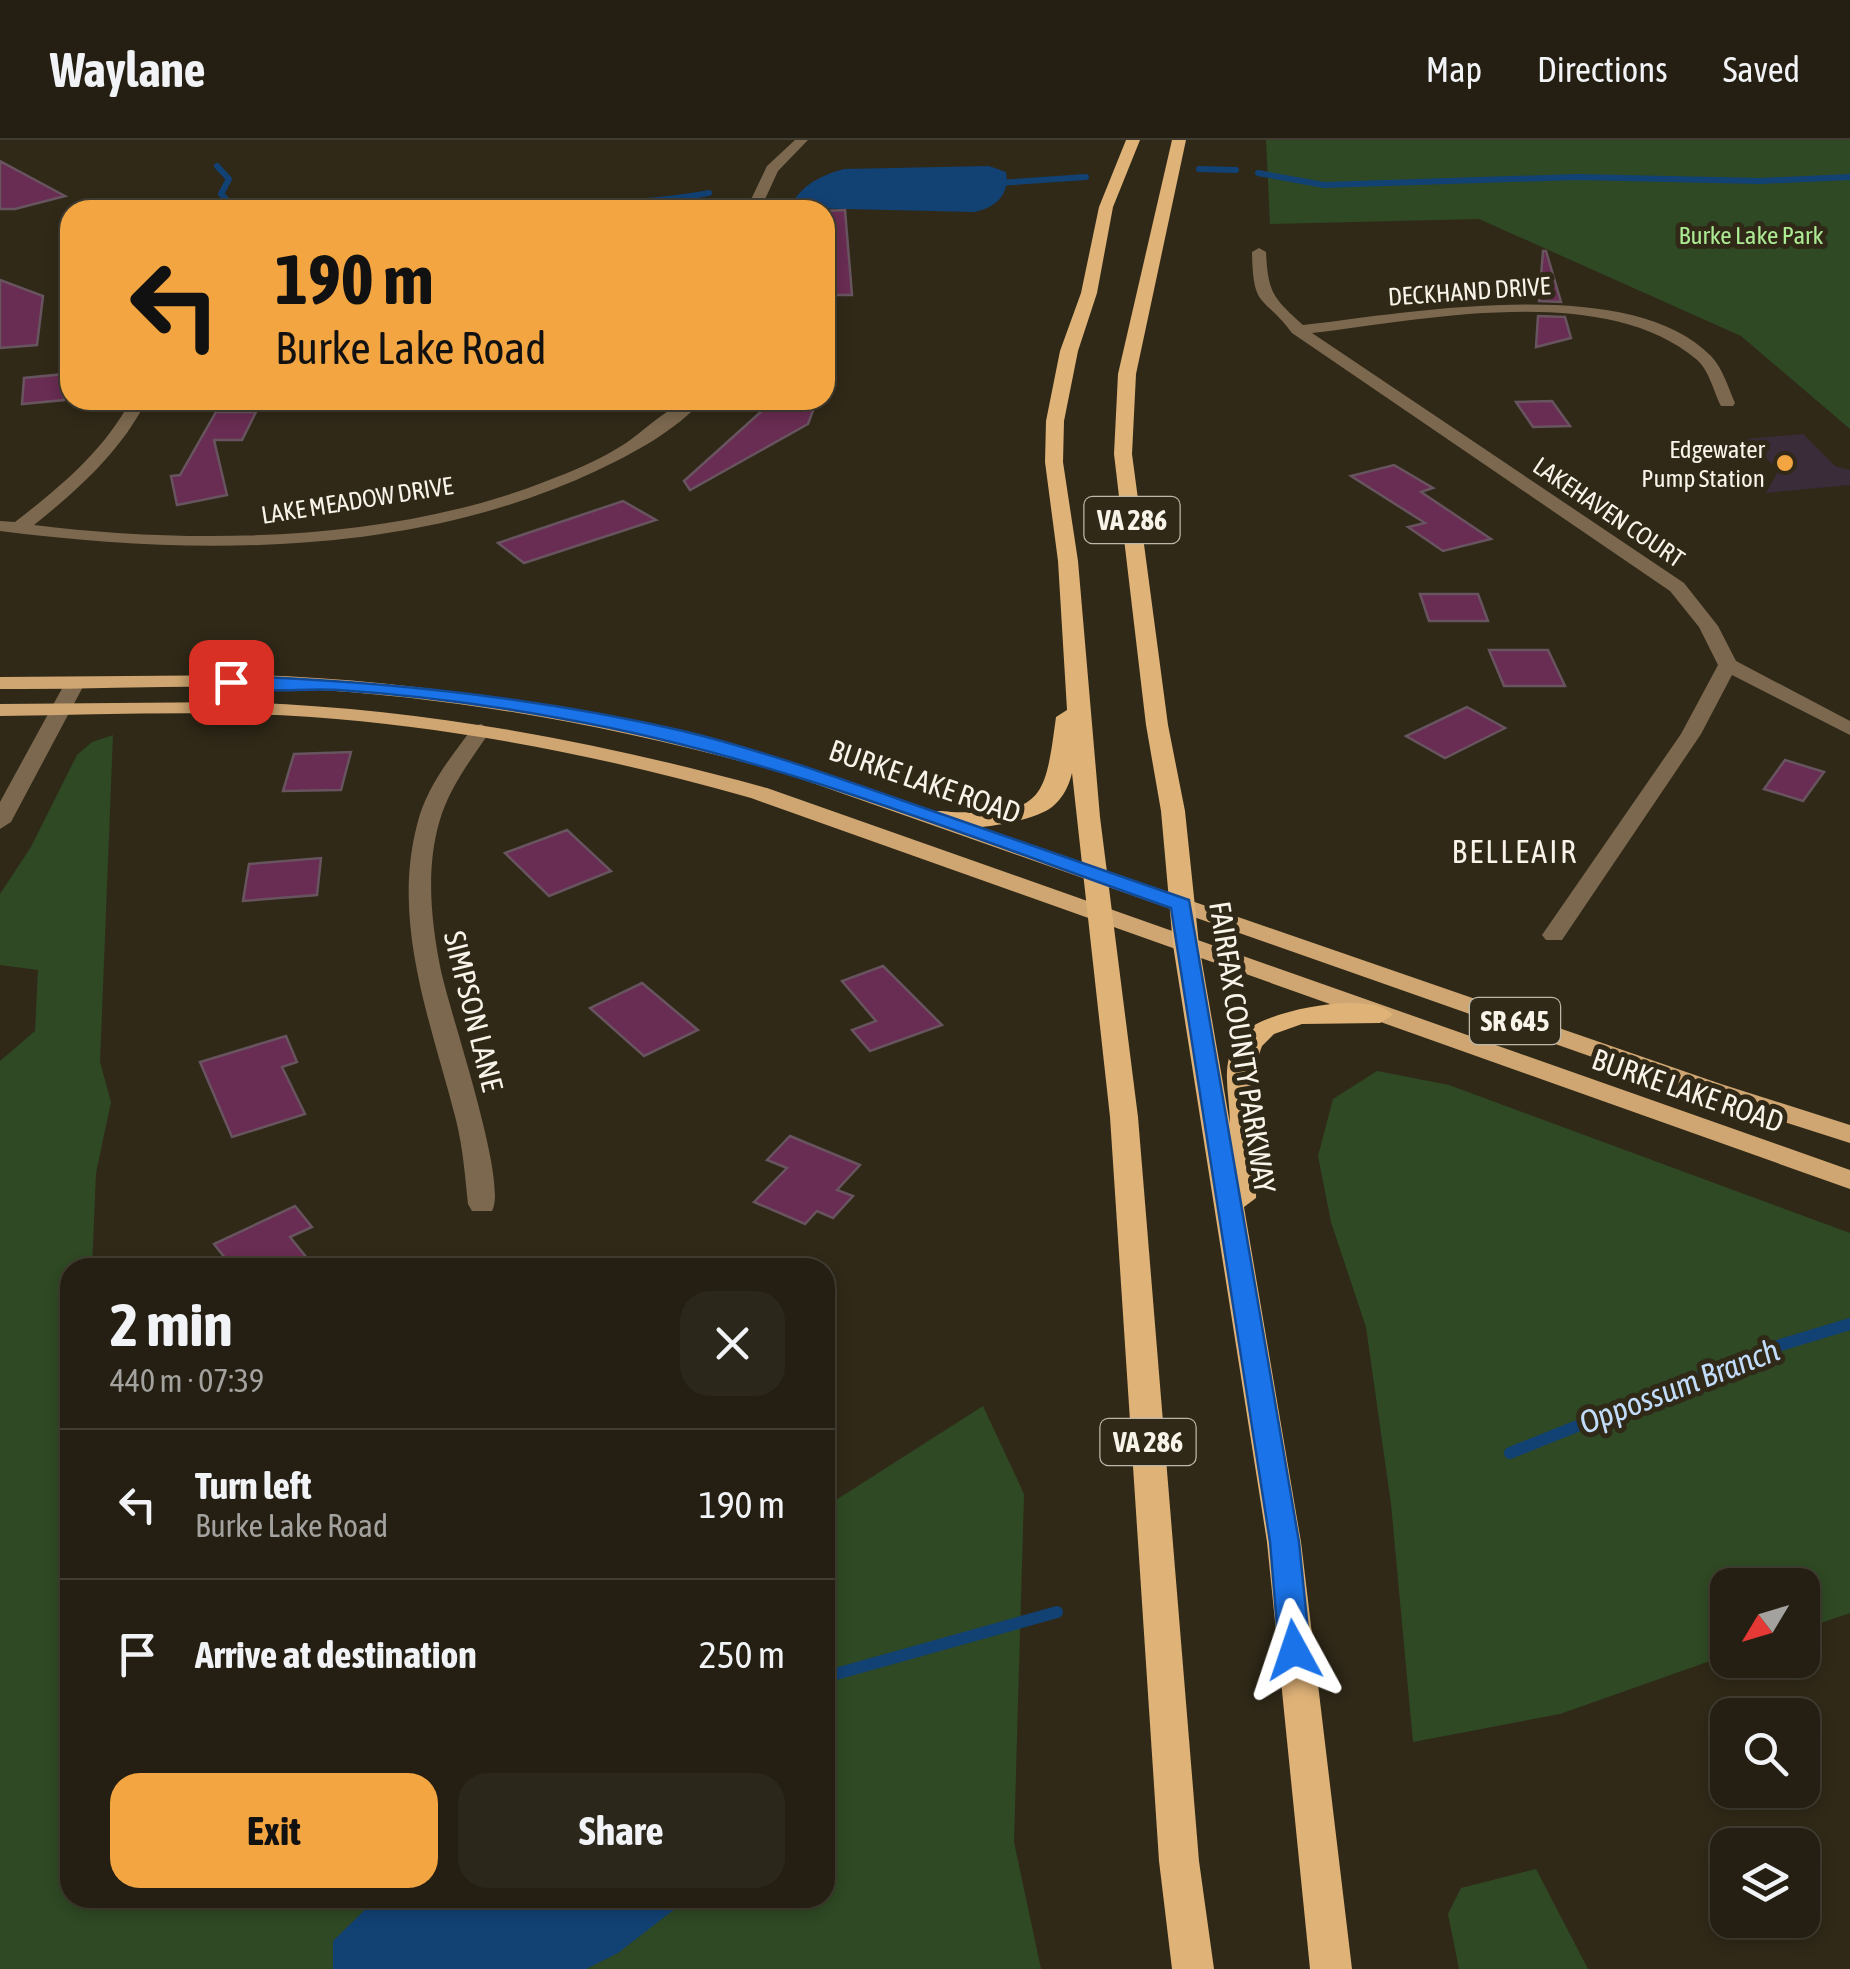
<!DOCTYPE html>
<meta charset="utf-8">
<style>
:root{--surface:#241f12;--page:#2c271b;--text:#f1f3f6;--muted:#a3a29f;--line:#413d32;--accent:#f2a541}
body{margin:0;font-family:"Asap Condensed",sans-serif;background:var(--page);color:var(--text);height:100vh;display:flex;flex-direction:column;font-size:38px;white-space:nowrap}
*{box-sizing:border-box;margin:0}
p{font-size:32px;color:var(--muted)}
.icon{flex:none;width:55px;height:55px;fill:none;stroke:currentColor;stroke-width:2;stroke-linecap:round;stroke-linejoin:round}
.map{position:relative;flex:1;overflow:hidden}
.drawer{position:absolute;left:60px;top:1118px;width:775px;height:650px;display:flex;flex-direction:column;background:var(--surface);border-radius:30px;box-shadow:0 5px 15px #0003,0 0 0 2px var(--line)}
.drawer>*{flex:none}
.hud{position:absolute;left:60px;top:60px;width:775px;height:210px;border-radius:30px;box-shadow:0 5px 15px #0003,0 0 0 2px var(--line);background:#f2a541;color:#111;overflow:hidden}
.needle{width:65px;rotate:232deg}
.controls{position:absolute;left:1710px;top:1428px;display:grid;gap:20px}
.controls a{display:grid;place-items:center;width:110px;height:110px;border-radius:20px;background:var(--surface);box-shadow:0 5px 15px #0003,0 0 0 2px var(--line);font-size:50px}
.pin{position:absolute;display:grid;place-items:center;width:85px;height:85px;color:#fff;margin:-42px;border-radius:20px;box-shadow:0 5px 15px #0006}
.me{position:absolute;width:110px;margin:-55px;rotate:355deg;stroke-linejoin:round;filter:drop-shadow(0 0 8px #0008)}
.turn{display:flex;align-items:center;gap:35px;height:210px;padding:0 50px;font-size:45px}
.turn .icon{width:130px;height:130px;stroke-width:2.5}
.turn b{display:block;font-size:70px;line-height:85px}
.round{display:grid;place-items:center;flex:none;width:105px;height:105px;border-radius:30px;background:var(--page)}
.headline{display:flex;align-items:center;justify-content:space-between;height:170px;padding:0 50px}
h1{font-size:60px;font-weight:700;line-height:75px}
.primary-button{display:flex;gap:20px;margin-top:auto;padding:20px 50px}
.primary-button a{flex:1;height:115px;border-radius:30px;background:var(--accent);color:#111;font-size:40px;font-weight:700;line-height:115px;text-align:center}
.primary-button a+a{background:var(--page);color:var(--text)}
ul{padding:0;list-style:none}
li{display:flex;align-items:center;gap:30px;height:150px;padding:0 50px;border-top:2px solid var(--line)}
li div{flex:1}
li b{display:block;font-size:38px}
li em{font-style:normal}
header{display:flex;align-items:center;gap:60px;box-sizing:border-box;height:140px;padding:0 50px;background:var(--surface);border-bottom:2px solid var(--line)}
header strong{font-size:48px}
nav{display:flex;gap:55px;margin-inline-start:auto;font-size:35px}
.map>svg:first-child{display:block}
</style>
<header>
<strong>Waylane</strong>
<nav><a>Map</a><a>Directions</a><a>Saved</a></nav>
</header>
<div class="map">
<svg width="1850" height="1829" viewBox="0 0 1850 1829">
<rect width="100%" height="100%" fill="#302918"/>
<path fill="#3a2c39" d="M 1803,294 L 1835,326 L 1850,330 L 1850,345 L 1766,353 L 1779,330 L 1745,299 Z"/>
<path fill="#2f4924" d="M 1266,0 L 1850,0 L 1850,289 L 1741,196 L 1479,79 L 1270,84 Z
M 113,595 L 100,922 L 111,962 L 96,1033 L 92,1127 L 70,1128 L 70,1758 L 825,1758 L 825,1367 L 983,1266 L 1024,1354 L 1014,1702 L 1041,1829 L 0,1829 L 0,921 L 35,891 L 38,830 L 0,825 L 0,754 L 31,707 L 77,615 L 92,602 Z
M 1377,931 L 1449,945 L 1850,1093 L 1850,1473 L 1803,1489 L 1802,1445 L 1728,1445 L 1727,1515 L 1560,1574 L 1413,1602 L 1391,1364 L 1366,1187 L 1331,1082 L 1318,1016 L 1333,959 Z
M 1536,1729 L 1588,1829 L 1459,1829 L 1448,1774 L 1461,1748 Z"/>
<path fill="#124174" d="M 989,26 L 1006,32 C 1010,55 996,67 975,72 L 804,68 L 794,60 C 807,42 823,35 844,29 Z
M 377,1758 L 689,1758 L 618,1813 L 586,1829 L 333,1829 L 333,1801 Z"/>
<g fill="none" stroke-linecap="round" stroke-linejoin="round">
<path stroke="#124174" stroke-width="6" d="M 217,26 L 229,39 L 221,54 L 234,67 L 299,70
M 1199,29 L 1236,30
M 1258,33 L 1324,45 L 1577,37 L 1760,41 L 1850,37
M 998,43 L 1086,37
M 464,70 C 545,62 629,68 709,53"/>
<path stroke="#124174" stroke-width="12" d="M 1510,1313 L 1774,1207 L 1850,1184
M 825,1537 L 1057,1472"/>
</g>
<path fill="#692c52" stroke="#68545f" stroke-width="2.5" d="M 0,21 L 65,56 L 15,69 L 0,69 Z
M 845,70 L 852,155 L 825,155 L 825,71 Z
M 1543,111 L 1546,111 L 1561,162 L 1539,161 Z
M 0,140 L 43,156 L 37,205 L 0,208 Z
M 1538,176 L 1565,177 L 1571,198 L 1536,207 Z
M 65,234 L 64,260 L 22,264 L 24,238 Z
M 774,260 L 817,260 L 808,284 L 690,350 L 684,341 Z
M 1552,261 L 1570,286 L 1533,287 L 1516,262 Z
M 216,272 L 256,272 L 242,300 L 214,300 L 227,355 L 177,365 L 171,336 L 180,335 Z
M 1394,325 L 1433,348 L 1421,352 L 1491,399 L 1443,411 L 1408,387 L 1425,383 L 1351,336 Z
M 623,361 L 656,380 L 524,423 L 498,403 Z
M 1420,454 L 1478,454 L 1488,481 L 1429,481 Z
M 1489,510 L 1548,510 L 1565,546 L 1504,546 Z
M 1467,567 L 1505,588 L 1445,618 L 1406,596 Z
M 351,612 L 341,650 L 283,651 L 294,614 Z
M 1785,620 L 1824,632 L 1803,661 L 1764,649 Z
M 567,690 L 611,731 L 549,756 L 505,713 Z
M 321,718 L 317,755 L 243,761 L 249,724 Z
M 883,826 L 942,885 L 870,911 L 852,890 L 876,881 L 842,841 Z
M 642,843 L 698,890 L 644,916 L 590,868 Z
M 286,896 L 297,922 L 282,927 L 305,974 L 232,997 L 200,922 Z
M 790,996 L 860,1025 L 837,1050 L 853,1056 L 833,1078 L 817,1071 L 805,1084 L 754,1062 L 787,1028 L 767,1020 Z
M 295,1066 L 312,1087 L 290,1097 L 315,1128 L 233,1128 L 214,1104 Z"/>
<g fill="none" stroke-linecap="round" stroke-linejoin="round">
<path fill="#7c684f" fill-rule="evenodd" d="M 795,0 L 808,0 L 778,31 L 760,70 L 746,70 L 767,26 Z
M 1259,108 L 1266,112 C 1268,153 1273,158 1303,185 C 1407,173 1630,132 1711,216 C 1723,229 1728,247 1735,263 L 1733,266 L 1721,266 C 1713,251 1710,231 1696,219 C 1603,141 1423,180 1312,193 L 1684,443 L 1718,486 L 1736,521 L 1850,581 L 1850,595 L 1732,535 L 1701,594 L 1562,800 L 1546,800 L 1542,795 L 1681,594 L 1718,525 L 1699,487 L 1670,451 L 1292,193 C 1263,154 1253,171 1252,112 Z
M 131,260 L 147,260 C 120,312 80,348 34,385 C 196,405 390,402 544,342 C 571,332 602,319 626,303 C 651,286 672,260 703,260 C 675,291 634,313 596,331 C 413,417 197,416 0,391 L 0,381 L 15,382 C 60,347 103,312 131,260 Z
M 75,537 L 85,543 L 11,682 L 0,689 L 0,662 L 65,543 Z
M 481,584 L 491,590 C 471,620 449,647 439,683 C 426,729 431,780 440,826 C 448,869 509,1042 492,1071 L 472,1071 L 468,1064 C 465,1036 463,1008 456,980 C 432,885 391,785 417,685 C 426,647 451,617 474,586 Z"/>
<path fill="#cfa671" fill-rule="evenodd" d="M 256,535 C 442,541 623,575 801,626 L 1721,944 L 1850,985 L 1850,1003 L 1703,956 L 787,634 C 628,589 467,558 303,549 C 202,543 101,550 0,549 L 0,537 Z
M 234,562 C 415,567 592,600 767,648 L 1850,1030 L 1850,1049 L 751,658 C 607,617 461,588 311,577 C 208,570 104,575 0,576 L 0,564 Z"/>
<path fill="#dfb277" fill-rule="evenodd" d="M 1126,0 L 1140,0 L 1113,67 L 1097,153 L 1078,211 L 1064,281 L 1063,322 L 1078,421 L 1100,677 L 1138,977 L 1199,1721 L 1214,1829 L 1172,1829 L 1159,1721 L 1110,977 L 1072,633 C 1069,646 1063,658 1052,667 C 1031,684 942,698 923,678 C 931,669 939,671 951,672 C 1043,675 1045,660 1056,577 L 1067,570 L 1058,421 L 1045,322 L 1046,281 L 1060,211 L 1081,153 L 1099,67 Z
M 1172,0 L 1186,0 L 1136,234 L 1132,314 L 1168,585 L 1185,671 L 1199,805 L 1230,984 C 1230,952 1218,922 1241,895 C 1262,870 1374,849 1393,875 L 1380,883 L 1302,884 L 1274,894 L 1262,906 L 1253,931 L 1258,972 L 1256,1058 L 1244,1067 L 1301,1402 L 1352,1829 L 1310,1829 L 1267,1402 L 1173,805 L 1161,671 L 1146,585 L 1114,314 L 1118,234 Z"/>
</g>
<path fill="#1a73e8" stroke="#114b97" stroke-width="2.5" d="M 231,536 C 383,541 535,557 683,591 C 757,609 830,635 901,660 C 997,693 1093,727 1189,760 L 1299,1402 L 1310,1510 L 1305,1519 L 1294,1523 L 1284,1519 L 1279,1510 L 1270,1402 L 1171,768 C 972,698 773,616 564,579 C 490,565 413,555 338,550 C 301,548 260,554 224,546 L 224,538 Z"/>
<circle fill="#f2a541" stroke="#302918" stroke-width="4" cx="1785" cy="323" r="10"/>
<g text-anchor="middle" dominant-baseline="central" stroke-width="10" stroke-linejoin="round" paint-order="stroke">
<g font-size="25" fill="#adea94" stroke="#302918">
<text x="1751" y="95">Burke Lake Park</text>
</g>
<g font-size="25" fill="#f8f4e9" stroke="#302918">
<text transform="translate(1469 151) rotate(-4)">DECKHAND DRIVE</text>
<text transform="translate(357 360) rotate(-9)">LAKE MEADOW DRIVE</text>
<text transform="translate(1609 372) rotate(34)">LAKEHAVEN COURT</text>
</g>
<g font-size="25" fill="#f8f4e9" stroke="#302918" text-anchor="end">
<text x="1765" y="309">Edgewater<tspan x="1765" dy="29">Pump Station</tspan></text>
</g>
<g fill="#302918" stroke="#bcb7aa" stroke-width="2.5">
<rect x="1084.5" y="357" width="95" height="46" rx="8"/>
<rect x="1470" y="858" width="90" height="46" rx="8"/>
<rect x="1100.5" y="1279" width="95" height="46" rx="8"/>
</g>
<g font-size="28" font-weight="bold" fill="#f8f4e9">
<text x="1132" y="380">VA 286</text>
<text x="1515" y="881">SR 645</text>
<text x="1148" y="1302">VA 286</text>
</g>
<g font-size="30" fill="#f8f4e9" stroke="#302918">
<text transform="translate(925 641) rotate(19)">BURKE LAKE ROAD</text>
<text transform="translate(474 871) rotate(76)">SIMPSON LANE</text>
<text transform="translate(1243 907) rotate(81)">FAIRFAX COUNTY PARKWAY</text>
<text transform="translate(1688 950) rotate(19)">BURKE LAKE ROAD</text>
</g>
<g font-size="32" letter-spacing="2.5" fill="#f8f4e9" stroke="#302918">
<text x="1515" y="711">BELLEAIR</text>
</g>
<g font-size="32" font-style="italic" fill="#c2dcfc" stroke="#302918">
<text transform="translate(1679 1246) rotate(-21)">Oppossum Branch</text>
</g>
</g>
</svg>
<div class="controls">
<a><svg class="needle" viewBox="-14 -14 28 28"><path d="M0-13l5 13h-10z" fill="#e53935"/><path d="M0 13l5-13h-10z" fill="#a3a29f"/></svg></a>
<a><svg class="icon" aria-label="search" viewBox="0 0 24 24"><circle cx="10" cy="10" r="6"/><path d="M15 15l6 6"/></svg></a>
<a><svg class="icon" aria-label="layers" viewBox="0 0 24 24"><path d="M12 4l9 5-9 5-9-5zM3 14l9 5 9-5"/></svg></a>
</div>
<div class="pin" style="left:231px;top:542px;background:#d93025"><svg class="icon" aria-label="arrive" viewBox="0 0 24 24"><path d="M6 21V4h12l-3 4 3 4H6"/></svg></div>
<svg class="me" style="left:1294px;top:1510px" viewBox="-20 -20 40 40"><path d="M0-17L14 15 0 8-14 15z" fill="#1a73e8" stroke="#fff" stroke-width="4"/></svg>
<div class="hud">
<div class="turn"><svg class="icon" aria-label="left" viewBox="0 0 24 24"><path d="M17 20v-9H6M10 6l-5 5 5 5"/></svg><div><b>190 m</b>Burke Lake Road</div></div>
</div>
<section class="drawer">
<div class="headline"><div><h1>2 min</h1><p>440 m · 07:39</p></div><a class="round"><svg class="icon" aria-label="close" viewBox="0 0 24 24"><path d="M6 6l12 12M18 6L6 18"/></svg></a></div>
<ul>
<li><svg class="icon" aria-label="left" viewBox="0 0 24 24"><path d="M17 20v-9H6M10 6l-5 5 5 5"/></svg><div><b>Turn left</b><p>Burke Lake Road</p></div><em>190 m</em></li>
<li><svg class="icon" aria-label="arrive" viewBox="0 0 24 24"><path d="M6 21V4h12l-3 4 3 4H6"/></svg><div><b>Arrive at destination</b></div><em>250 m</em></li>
</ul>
<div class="primary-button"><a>Exit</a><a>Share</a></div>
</section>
</div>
